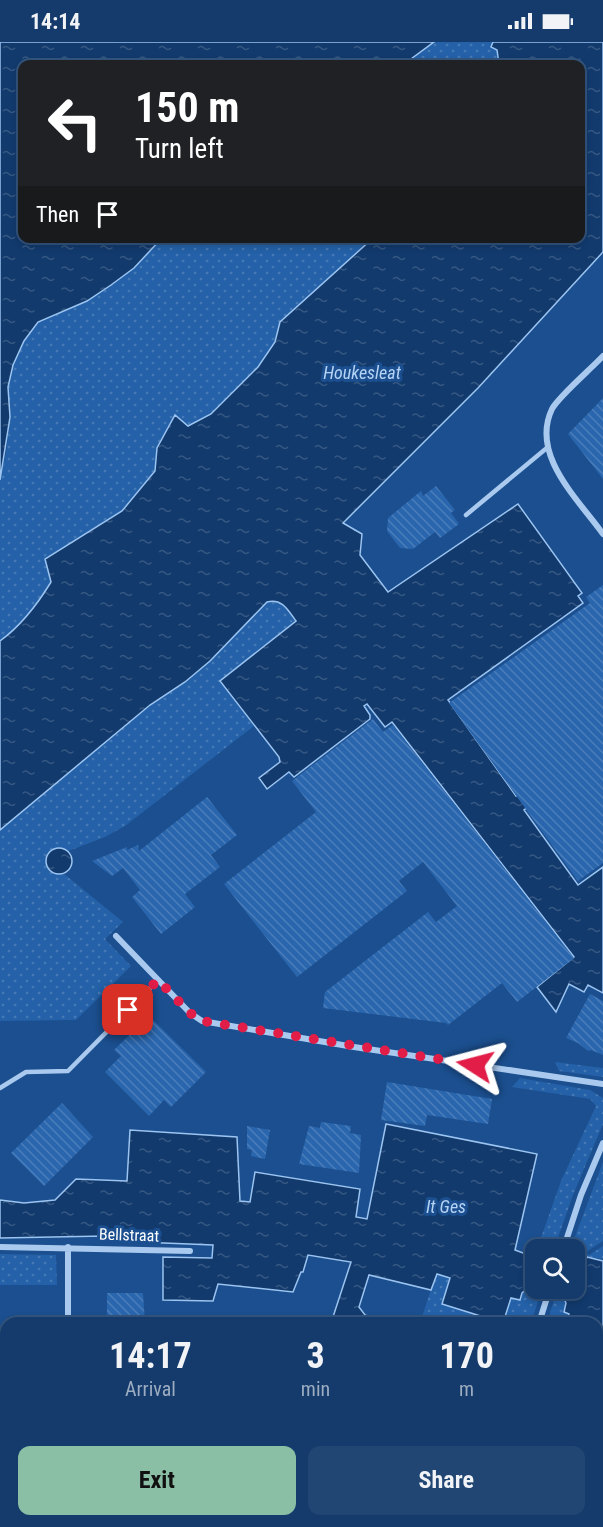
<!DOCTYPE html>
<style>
:root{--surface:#143b6b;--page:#214673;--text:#f1f3f6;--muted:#9dadc1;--line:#33557e;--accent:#8abfa5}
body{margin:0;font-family:"Roboto Condensed",sans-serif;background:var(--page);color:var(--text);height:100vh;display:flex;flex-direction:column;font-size:22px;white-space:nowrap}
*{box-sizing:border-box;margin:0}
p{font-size:20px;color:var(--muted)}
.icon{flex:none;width:33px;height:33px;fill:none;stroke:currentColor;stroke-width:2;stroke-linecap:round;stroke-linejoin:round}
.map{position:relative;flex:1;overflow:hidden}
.sheet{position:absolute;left:0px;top:1275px;width:603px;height:210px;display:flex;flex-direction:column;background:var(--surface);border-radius:18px 18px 0 0;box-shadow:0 3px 9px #0003,0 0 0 2px var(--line)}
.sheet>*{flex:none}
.banner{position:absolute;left:18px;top:18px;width:567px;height:183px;border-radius:12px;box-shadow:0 3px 9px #0003,0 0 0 2px var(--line);background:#202124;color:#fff;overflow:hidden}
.buttons{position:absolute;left:525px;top:1197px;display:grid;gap:12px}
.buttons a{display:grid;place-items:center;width:60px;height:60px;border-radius:12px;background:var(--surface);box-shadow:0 3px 9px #0003,0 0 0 2px var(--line);font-size:30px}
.pin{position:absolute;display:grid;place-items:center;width:51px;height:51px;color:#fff;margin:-26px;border-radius:12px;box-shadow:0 3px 9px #0006}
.me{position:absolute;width:66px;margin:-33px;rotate:279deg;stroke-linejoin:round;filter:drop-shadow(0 0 4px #0008)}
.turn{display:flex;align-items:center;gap:21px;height:126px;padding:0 18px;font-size:27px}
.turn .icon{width:78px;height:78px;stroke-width:2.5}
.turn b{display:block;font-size:42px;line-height:51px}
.then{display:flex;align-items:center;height:57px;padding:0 18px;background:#0003;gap:12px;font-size:22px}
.eta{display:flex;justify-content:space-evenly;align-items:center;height:102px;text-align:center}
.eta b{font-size:36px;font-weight:700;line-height:42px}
.action{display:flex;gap:12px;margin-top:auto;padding:12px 18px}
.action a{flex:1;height:69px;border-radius:12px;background:var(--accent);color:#111;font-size:24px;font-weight:700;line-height:69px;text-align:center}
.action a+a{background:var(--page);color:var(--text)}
.status{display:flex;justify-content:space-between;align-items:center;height:42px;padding:0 30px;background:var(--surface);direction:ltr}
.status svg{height:16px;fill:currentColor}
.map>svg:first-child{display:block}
</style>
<div class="status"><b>14:14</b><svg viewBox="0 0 49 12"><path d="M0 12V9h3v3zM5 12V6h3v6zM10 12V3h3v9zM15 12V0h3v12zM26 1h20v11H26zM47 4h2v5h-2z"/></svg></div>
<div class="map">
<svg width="603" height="1485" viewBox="0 0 603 1485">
<defs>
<pattern id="grass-dots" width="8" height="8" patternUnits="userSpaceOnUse" patternTransform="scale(1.5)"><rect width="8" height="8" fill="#2461a8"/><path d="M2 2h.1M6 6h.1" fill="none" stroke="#4579b5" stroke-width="1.8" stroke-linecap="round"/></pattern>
<pattern id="water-ripples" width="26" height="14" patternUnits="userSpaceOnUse" patternTransform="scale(1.5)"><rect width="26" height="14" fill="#123a6d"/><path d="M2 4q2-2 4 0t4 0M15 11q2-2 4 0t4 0" fill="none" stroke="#365883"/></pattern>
<pattern id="building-back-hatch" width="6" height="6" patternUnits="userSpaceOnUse" patternTransform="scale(1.5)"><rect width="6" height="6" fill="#2a66ad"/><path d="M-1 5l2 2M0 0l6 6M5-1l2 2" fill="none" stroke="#4a7db9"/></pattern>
</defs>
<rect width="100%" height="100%" fill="#1b4f8f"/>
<path fill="url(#grass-dots)" d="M 434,0 L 493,0 L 491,5 L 497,7 L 499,22 L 404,22 Z
M 161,197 L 372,197 L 280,280 L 275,300 L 258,325 L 211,372 L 188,384 L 175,373 L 157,406 L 155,429 L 122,469 L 45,517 L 51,540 C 37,563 22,583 0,599 L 0,438 L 6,411 L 10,375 L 8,345 L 13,323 L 24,299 L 38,280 L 87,259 L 134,226 Z
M 273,558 L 282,561 L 296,579 L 220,639 L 254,684 L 125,784 L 105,795 L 45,818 L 52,830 L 63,831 L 123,880 L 105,897 L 131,924 L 76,978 L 0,979 L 0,788 L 150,663 L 185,640 L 210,619 L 267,559 Z
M 555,1020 L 603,1026 L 603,1035 L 559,1029 Z
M 520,1036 L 590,1048 L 603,1056 L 603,1082 L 573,1153 L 554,1207 L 537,1207 L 561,1139 L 596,1064 L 590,1057 L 512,1045 Z
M 603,1120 L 603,1199 L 586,1210 L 589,1213 L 603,1204 L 603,1217 L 587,1215 L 581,1232 L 577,1231 L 575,1237 L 574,1208 L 570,1208 Z
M 0,1212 L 56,1213 L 57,1243 L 0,1243 Z
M 436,1232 L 450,1236 L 442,1261 L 503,1281 L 511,1256 L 531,1243 L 536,1246 L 542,1247 L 531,1281 L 420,1281 Z
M 556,1251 L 563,1254 L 569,1272 L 568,1277 L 582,1281 L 547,1281 Z
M 603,1345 L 603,1439 L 599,1438 L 600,1431 L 597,1430 L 597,1363 Z"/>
<path fill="url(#water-ripples)" stroke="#9cc4f0" stroke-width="1.5" d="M 0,0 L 434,0 L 404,22 L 22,22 L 22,196 L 161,197 L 134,226 L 111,243 L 87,259 L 38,280 L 24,299 L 13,323 L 8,345 L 10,375 L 0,438 Z
M 493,0 L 603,0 L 603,210 L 478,346 L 343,481 L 362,492 L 360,513 L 388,550 L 518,462 L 582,551 L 578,554 L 583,561 L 448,658 L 516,754 L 575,731 L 524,768 L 578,843 L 603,825 L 603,951 L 588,943 L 584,950 L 569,942 L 556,970 L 537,945 L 574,915 L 392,680 L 385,685 L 367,662 L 364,664 L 370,673 L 370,677 L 294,735 L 289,730 L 267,747 L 259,736 L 280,720 L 279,715 L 220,639 L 296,579 C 288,568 282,556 267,560 L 210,619 L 185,640 L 150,663 L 0,788 L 0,599 C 22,583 37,563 51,540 L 45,517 L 122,469 L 155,429 L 157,406 L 175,373 L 188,384 L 211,372 L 258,325 L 275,300 L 280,280 L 372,197 L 580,196 L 580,22 L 499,22 L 497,8 L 491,5 Z
M46 819a13 13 0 1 1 26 0a13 13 0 1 1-26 0Z
M 386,1082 L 537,1112 L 515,1208 L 534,1215 L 535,1244 L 531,1243 L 522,1251 L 520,1258 L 511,1256 L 503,1281 L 442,1262 L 450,1236 L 437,1232 L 431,1248 L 369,1233 L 359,1265 L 365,1273 L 375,1277 L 374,1281 L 331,1281 L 351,1220 L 308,1213 L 303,1230 L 301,1230 L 293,1250 L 218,1242 L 213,1259 L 163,1258 L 163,1215 L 212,1216 L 213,1203 L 115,1199 L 105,1194 L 0,1196 L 0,1158 L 24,1161 L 55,1158 L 76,1137 L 127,1139 L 130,1088 L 237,1095 L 240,1159 L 250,1160 L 255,1130 L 360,1147 L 356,1175 L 367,1177 Z
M 587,1215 L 603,1219 L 603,1286 L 597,1285 L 597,1281 L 568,1277 L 569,1272 L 564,1270 L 566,1261 L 563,1254 L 542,1247 L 574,1246 L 577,1231 L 581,1231 Z"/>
<path fill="url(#building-back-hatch)" d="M 603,356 L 603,437 L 568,392 Z
M 436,444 L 455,468 L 451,471 L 459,482 L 440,496 L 435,490 L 413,507 L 400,506 L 387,489 L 388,476 L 421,449 L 423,454 Z
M 603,543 L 603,821 L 578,839 L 449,661 L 590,561 L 586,555 Z
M 373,677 L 383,690 L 393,683 L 574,916 L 517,960 L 502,941 L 448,983 L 446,981 L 323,966 L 325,950 L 428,870 L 436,880 L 457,864 L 423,820 L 399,839 L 407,849 L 297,935 L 224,842 L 316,770 L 292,739 Z
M 207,755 L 237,793 L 211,813 L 220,825 L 185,852 L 195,865 L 161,892 L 132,855 L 140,848 L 123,826 L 112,834 L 92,819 L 127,805 L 127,808 L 138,803 L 139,809 Z
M 590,952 L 603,959 L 603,1013 L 591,1008 L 588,1009 L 578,1001 L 566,996 Z
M 149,974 L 206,1030 L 171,1065 L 164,1058 L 149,1074 L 105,1030 L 121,1014 L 114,1008 Z
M 387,1040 L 492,1057 L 488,1082 L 427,1073 L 425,1084 L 381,1078 Z
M 62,1061 L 93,1095 L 44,1144 L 11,1111 Z
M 321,1080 L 351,1084 L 350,1091 L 361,1093 L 359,1131 L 299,1122 L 309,1084 L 320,1086 Z
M 247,1084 L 270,1088 L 265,1117 L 251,1114 L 252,1108 L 247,1107 Z
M 107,1251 L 143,1251 L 145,1281 L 107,1281 Z"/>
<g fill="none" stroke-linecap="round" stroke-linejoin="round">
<path stroke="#a9c9ee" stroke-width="4.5" d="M 466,473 L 548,405
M 0,1046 L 26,1030 L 68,1029 L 158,938"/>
<path stroke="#a9c9ee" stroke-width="6" d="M 603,314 C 592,326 558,355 552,367 C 530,413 578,457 603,492
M 116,894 L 190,971 L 202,979 L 354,1005 L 603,1042
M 0,1205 L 190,1209
M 563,1208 L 581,1153 L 603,1101
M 68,1281 L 68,1205
M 539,1281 L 550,1246
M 597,1298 L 603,1300
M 294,1479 L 312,1485
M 492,1485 L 494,1479"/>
</g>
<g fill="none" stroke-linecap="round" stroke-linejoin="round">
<path stroke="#e11d48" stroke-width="10" stroke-dasharray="0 18" d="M 128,968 L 158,938 L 190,971 L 202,979 L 475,1023"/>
</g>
<g text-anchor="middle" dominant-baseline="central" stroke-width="6" stroke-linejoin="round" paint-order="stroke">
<g font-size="16" fill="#fff" stroke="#1b4f8f">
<text transform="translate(129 1193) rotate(2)">Bellstraat</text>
</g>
<g font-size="18" font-style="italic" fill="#b5d3f5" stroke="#1b4f8f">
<text x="362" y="330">Houkesleat</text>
<text x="446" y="1164">It Ges</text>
</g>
</g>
</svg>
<div class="buttons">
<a><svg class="icon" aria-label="search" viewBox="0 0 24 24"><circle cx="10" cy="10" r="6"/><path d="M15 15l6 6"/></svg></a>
</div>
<div class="pin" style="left:128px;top:968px;background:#d93025"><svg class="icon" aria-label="arrive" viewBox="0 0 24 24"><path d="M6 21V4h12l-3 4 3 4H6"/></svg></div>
<svg class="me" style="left:475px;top:1023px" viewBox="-20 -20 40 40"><path d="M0-17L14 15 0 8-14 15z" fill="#e11d48" stroke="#fff" stroke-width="4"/></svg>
<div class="banner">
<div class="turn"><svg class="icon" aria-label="left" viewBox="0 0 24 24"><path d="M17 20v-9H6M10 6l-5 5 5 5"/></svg><div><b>150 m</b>Turn left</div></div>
<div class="then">Then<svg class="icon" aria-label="arrive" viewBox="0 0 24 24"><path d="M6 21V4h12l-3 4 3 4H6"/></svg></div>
</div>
<section class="sheet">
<div class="eta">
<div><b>14:17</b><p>Arrival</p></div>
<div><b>3</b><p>min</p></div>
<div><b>170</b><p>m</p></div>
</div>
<div class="action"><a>Exit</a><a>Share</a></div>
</section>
</div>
